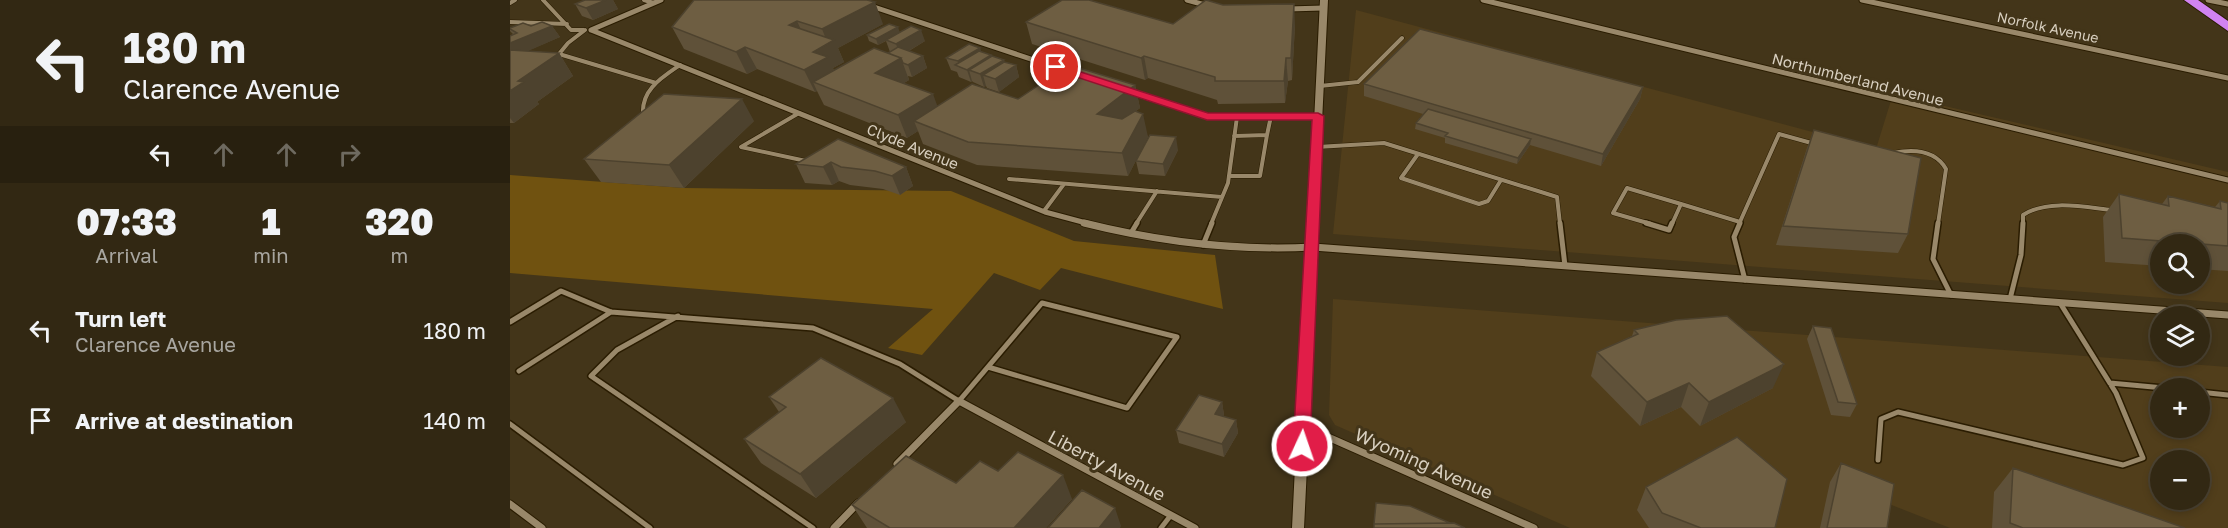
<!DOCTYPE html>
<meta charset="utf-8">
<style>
:root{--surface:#322813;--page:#3d3421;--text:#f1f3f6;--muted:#a8a6a0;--line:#4d4433}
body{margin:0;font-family:"Golos Text",sans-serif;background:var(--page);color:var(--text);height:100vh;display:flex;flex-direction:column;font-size:22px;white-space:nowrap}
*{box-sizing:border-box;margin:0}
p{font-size:20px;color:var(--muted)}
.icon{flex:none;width:33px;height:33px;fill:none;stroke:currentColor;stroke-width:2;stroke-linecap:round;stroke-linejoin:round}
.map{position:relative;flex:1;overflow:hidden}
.drawer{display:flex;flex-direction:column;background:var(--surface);width:510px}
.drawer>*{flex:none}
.hud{background:#322813;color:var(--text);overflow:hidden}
.buttons{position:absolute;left:1640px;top:234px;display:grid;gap:12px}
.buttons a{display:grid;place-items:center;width:60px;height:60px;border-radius:50%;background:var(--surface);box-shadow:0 3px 9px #0003,0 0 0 2px var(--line);font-size:30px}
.pin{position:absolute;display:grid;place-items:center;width:51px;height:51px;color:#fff;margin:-26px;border:3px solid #fff;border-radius:50%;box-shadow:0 2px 6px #0007}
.me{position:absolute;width:66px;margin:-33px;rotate:3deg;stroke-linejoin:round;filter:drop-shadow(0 0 4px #0008)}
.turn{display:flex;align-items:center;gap:21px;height:126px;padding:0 24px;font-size:27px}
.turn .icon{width:78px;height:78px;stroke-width:2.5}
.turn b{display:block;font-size:42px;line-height:51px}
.lanes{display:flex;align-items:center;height:57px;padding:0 24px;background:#0003;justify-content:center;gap:30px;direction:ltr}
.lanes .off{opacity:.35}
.eta{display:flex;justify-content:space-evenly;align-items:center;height:102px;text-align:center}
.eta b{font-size:36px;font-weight:800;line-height:42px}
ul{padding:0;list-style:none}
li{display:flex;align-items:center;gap:18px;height:90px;padding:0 24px}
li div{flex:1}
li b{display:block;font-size:22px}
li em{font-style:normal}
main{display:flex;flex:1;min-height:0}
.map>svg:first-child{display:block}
</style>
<main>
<section class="drawer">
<div class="hud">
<div class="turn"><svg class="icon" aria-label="left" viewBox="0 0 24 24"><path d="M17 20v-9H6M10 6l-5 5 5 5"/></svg><div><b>180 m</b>Clarence Avenue</div></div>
<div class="lanes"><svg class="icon" aria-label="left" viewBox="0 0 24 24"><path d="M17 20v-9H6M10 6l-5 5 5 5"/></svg><svg class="icon off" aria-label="ahead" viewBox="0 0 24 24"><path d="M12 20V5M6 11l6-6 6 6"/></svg><svg class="icon off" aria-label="ahead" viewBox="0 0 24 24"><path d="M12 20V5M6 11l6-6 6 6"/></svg><svg class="icon off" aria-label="right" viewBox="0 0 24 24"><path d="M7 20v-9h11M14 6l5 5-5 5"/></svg></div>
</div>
<div class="eta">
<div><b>07:33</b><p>Arrival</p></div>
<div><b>1</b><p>min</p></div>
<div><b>320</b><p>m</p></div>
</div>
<ul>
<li><svg class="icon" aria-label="left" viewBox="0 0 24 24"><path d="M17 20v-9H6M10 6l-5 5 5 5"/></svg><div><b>Turn left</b><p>Clarence Avenue</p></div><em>180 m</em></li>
<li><svg class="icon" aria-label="arrive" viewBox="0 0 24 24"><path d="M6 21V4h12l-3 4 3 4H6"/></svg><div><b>Arrive at destination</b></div><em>140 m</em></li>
</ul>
</section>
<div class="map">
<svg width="1718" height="528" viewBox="0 0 1718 528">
<rect width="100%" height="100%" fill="#433519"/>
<path fill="#513e1b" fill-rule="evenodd" d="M 846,10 L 1366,149 L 1383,94 L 1718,172 L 1718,303 L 823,234 ZM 1650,244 L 1689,244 L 1689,284 L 1650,284 Z
M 823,299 L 1718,367 L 1718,528 L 1440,528 L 1374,502 L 1369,528 L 1060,528 L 825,425 L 819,415 ZM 1650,388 L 1689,388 L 1689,428 L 1650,428 ZM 1650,460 L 1689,460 L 1689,500 L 1650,500 Z"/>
<path fill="#705210" d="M 0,175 L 174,188 L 441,191 L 564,241 L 705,255 L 713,309 L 551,268 L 530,290 L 484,273 L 412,355 L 378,348 L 423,309 L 0,273 Z"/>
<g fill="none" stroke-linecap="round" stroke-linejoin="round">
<defs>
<path id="service-far1" d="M 33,0 L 61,30 L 74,30
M 134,0 L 144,3
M 0,3 L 5,0
M 0,22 L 57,24
M 75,30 L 58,43 L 49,54 L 146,83
M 810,86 L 848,82 L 892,38
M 289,113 L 231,147 L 296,161
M 133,115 C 131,90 151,78 170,65
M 757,135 L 761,116
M 807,147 L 874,143 L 1047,197 L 1050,224
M 1383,153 C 1403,149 1425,150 1436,169 L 1428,224
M 908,154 L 891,178 L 969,204 L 978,201 L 991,180
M 719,176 L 750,176 L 757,135 L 724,136
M 499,179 L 712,197
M 1171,204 L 1230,222
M 534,211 L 554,184
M 626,224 L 647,191
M 701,224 L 718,183 L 727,117
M 1141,224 L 1103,213 L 1117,188 L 1171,204
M 1162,224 L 1171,204
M 1229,224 L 1269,134 L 1305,144
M 1513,224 L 1513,215 C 1538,199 1574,207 1602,210"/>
<path id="service" d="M 1050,223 L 1055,266
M 1136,223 L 1159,230 L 1162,223
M 1230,223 L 1224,237 L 1235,280
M 1428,223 L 1423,259 L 1441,295
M 621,233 L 627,223
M 693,245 L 702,223
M 1500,299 L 1511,255 L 1513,223
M 168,316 L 107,350 L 81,376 L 303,528
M 0,322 L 51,291 L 101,312 L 303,328 L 390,364 L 449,401 L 532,303 L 667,337 L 617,408 L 478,367
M 9,371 L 101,312
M 1600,383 L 1654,388
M 1689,392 L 1718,395
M 0,424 L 140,528
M 1368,460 L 1371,419 L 1388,412 L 1613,465 L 1633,458 L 1606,393 L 1550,303
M 651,528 L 661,515"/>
<path id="minor-far1" d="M 677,0 L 699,6
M 973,0 L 1718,180
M 1352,0 L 1718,78
M 1698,0 L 1718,4
M 361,6 L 560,72
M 778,9 L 813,8
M 81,30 L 535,212 L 580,224
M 81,30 L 151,0
M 621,92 L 697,116 L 808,116"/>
<path id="minor" d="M 574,223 C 650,242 725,251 803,247 L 1718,315
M 793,426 L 1024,528
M 387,464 L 449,401 L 685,528
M 0,504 L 32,528
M 324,528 L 348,503"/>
<path id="tertiary-far1" d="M 803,224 L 814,0"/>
<path id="tertiary" d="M 788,528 L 803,223"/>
<path id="motorway" d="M 1674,0 L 1688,0 L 1718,21 L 1718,31 Z"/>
</defs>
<use href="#service-far1" stroke="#2a1c01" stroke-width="5"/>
<use href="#service" stroke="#2a1c01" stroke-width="8"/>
<use href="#minor-far1" stroke="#2a1c01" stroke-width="7"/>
<use href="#minor" stroke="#2a1c01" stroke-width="9"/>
<use href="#tertiary-far1" stroke="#2a1c01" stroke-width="10"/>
<use href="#tertiary" stroke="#2a1c01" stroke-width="14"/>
<use href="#motorway" stroke="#2a1c01" stroke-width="2"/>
<use href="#service-far1" stroke="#99886a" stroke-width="4"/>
<use href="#service" stroke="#99886a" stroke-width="5"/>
<use href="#minor-far1" stroke="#99886a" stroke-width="5"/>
<use href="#minor" stroke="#99886a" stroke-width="7"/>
<use href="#tertiary-far1" stroke="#99886a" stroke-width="8"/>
<use href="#tertiary" stroke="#99886a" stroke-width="12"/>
<use href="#motorway" fill="#d183f1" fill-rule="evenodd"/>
</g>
<path fill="#5f5139" d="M 75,0 L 103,0 L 108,9 L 83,20 L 72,16 L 65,4 Z
M 184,0 L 373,24 L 328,48 L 334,62 L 323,68 L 324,71 L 380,52 L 376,41 L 368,45 L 359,41 L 357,35 L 390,33 L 415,41 L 399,51 L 413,56 L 417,68 L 402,77 L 398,76 L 399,80 L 394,83 L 427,106 L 508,99 L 625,85 L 630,108 L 626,111 L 638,137 L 618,176 L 467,165 L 413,144 L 408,131 L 397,138 L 314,105 L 307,91 L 305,92 L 247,69 L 237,74 L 174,49 L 162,27 Z
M 516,22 L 785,25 L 782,80 L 778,81 L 775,103 L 708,104 L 707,100 L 638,78 L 635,80 L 522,44 Z
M 21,26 L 42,26 L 50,37 L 17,51 L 49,53 L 63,76 L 27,102 L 29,104 L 4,123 L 0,123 L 0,36 L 3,34 L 0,31 L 0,28 Z
M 471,52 L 481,55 L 481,57 L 494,62 L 506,65 L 509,77 L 489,92 L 477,88 L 476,86 L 474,87 L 463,82 L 462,81 L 461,82 L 449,77 L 447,72 L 441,70 L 436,58 Z
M 854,84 L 1133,87 L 1130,99 L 1091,166 L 1020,145 L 1007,164 L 935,143 L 935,138 L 905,129 L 906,123 L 913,114 L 854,96 Z
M 244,121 L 174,188 L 91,182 L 74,159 Z
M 1304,130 L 1398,234 L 1388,253 L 1266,245 L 1297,148 Z
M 328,139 L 396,167 L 403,186 L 390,195 L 373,189 L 340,185 L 329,181 L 322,185 L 295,183 L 286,164 Z
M 668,150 L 655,176 L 629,174 L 626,161 Z
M 1609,194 L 1652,204 L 1658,196 L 1705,207 L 1710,201 L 1718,203 L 1718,271 L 1689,269 L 1689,244 L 1650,244 L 1650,266 L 1595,262 L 1593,217 Z
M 1303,326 L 1347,404 L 1340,417 L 1321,415 L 1297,339 Z
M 1124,330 L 1263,388 L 1190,426 L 1171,407 L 1130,426 L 1081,376 L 1087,352 L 1122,336 Z
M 259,397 L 396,422 L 306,498 L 251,463 L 234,439 L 269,412 Z
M 712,402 L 714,415 L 713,416 L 726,420 L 728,433 L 714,457 L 669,443 L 666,430 Z
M 1331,463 L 1377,528 L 1310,528 L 1320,482 Z
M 1503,468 L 1675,528 L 1482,528 L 1484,492 Z
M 488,471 L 562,499 L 536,528 L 357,528 L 342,505 L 446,483 Z
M 1136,487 L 1265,528 L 1139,528 L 1127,510 Z"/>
<path fill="#4d422e" d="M 96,0 L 103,0 L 108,9 L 83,20 L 76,8 Z
M 365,2 L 373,24 L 328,48 L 334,62 L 323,68 L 328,79 L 303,82 L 307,91 L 305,92 L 294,70 L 303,52 L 318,44 L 312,29 Z
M 784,4 L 785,25 L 782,80 L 781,58 Z
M 287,21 L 297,43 L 279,25 Z
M 42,26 L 50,37 L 0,59 L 0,43 Z
M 388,27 L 390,33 L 368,45 L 366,39 Z
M 411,30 L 415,41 L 390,56 L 386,44 Z
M 235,47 L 247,69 L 237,74 L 226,52 Z
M 470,48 L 474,59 L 481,55 L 484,66 L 494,60 L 497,71 L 506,65 L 509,77 L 489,92 L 485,79 L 473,75 L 476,86 L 474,87 L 470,74 L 459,70 L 462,81 L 461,82 L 457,70 L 449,67 L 448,61 Z
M 49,53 L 63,76 L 27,102 L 29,104 L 4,123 L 0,118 L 0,91 L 8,81 Z
M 413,56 L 417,68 L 402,77 L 398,65 Z
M 634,56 L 638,78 L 635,80 L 631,58 Z
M 391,58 L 399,80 L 375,95 L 365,73 Z
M 776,58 L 778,81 L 775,103 L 774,81 Z
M 625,85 L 630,108 L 592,137 L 587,114 Z
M 1133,87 L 1130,99 L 1091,166 L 1093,154 Z
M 423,94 L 431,116 L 404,121 L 408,131 L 397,138 L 388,115 Z
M 232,99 L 244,121 L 174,188 L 159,165 Z
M 633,114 L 638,137 L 618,176 L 612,153 Z
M 666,137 L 668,150 L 655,176 L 653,164 Z
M 1021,139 L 1020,145 L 1007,164 L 1008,158 Z
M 321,162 L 329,181 L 322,185 L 313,167 Z
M 396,167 L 403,186 L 390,195 L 382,176 Z
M 1274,364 L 1263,388 L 1190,426 L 1199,402 Z
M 1179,383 L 1171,407 L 1130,426 L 1137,402 Z
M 383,398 L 396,422 L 306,498 L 290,474 Z
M 712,402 L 714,415 L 707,427 L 705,414 Z
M 726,420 L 728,433 L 714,457 L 712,444 Z
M 553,475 L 562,499 L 536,528 L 504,528 Z
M 605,508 L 611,526 L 610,528 L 589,528 Z"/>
<path fill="#6e5e42" stroke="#4d422e" stroke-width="1.5" d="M 75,0 L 96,0 L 76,8 L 65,4 Z
M 184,0 L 357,0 L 365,2 L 312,29 L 287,21 L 279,25 L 324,40 L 303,52 L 318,57 L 294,70 L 235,47 L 226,52 L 162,27 Z
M 552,0 L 579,0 L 663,24 L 696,0 L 713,5 L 784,4 L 781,58 L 776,58 L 774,81 L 705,81 L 705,77 L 634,56 L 631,58 L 516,22 Z
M 32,22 L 42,26 L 0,43 L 0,36 L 7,33 L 0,29 L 0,28 L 13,23 L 21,26 Z
M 379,24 L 388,27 L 366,39 L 357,35 Z
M 401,26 L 411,30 L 386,44 L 376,40 Z
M 910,29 L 1133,87 L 1093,154 L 854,84 Z
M 459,44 L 470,48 L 448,61 L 436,58 Z
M 388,47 L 413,56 L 398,65 L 393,63 L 391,58 L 378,53 Z
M 364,48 L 391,58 L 365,73 L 423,94 L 388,115 L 303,82 Z
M 0,50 L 49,53 L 8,81 L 14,82 L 0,91 Z
M 469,51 L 481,55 L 457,70 L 445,65 Z
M 482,56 L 494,60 L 470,74 L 459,70 Z
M 494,62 L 506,65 L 485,79 L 473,75 Z
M 559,65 L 625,85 L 587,114 L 612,119 L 625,111 L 633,114 L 612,153 L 458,142 L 404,121 L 462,84 L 508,99 Z
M 154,94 L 232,99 L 159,165 L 74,159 Z
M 918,109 L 1021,139 L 1008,158 L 935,136 L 938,133 L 906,123 Z
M 1304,130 L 1411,158 L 1398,234 L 1273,226 Z
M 640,135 L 666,137 L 653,164 L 626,161 Z
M 328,139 L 396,167 L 382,176 L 365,171 L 331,167 L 321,162 L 313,167 L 286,164 Z
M 1609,194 L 1659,206 L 1658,196 L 1711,209 L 1710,201 L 1718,203 L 1718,246 L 1612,238 Z
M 1217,316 L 1274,364 L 1199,402 L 1179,383 L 1137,402 L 1087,352 L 1128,334 L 1124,330 L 1166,320 Z
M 1303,326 L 1321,328 L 1347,404 L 1328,402 Z
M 311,358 L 383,398 L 290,474 L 234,439 L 276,407 L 259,397 Z
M 689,395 L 712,402 L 705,414 L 726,420 L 712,444 L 666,430 Z
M 1227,437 L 1277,479 L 1265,528 L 1191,528 L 1152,513 L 1136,487 Z
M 508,452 L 553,475 L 504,528 L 380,528 L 342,505 L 396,456 L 446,483 L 470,461 L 488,471 Z
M 1331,463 L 1384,484 L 1377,528 L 1317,528 Z
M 1503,468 L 1675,528 L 1513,528 L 1500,523 Z
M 572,490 L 605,508 L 589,528 L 538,528 Z
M 866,503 L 900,506 L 940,523 L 864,524 Z
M 944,523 L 955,528 L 864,528 L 864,524 Z"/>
<path fill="#e11d48" stroke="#92132f" stroke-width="1.5" d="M 546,64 L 698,113 L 808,113 L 814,116 L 800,446 L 798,451 L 792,453 L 786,451 L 783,446 L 802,120 L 697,120 L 542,69 L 541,67 Z"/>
<g text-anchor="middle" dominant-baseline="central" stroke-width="6" stroke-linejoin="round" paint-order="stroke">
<g font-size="14" fill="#d9d0c0" stroke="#433519">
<text transform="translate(1538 27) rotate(12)">Norfolk Avenue</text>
</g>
<g font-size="15" fill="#d9d0c0" stroke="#433519">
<text transform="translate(1348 79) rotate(14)">Northumberland Avenue</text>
<text transform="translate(403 146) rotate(22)">Clyde Avenue</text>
</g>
<g font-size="18" fill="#d9d0c0" stroke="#433519">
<text transform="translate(914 463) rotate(24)">Wyoming Avenue</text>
<text transform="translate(597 465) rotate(28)">Liberty Avenue</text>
</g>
</g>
</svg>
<div class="buttons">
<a><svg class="icon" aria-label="search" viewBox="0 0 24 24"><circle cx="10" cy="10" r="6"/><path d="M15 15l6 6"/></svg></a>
<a><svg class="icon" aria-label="layers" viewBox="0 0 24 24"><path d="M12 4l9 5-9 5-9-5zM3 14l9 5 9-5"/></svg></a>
<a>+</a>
<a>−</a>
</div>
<div class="pin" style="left:546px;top:67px;background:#d93025"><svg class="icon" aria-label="arrive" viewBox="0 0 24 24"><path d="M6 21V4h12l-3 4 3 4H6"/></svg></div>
<svg class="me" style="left:792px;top:446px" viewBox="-20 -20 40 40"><circle r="17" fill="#e11d48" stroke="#fff" stroke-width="3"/><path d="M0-11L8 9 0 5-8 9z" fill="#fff"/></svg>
</div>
</main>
